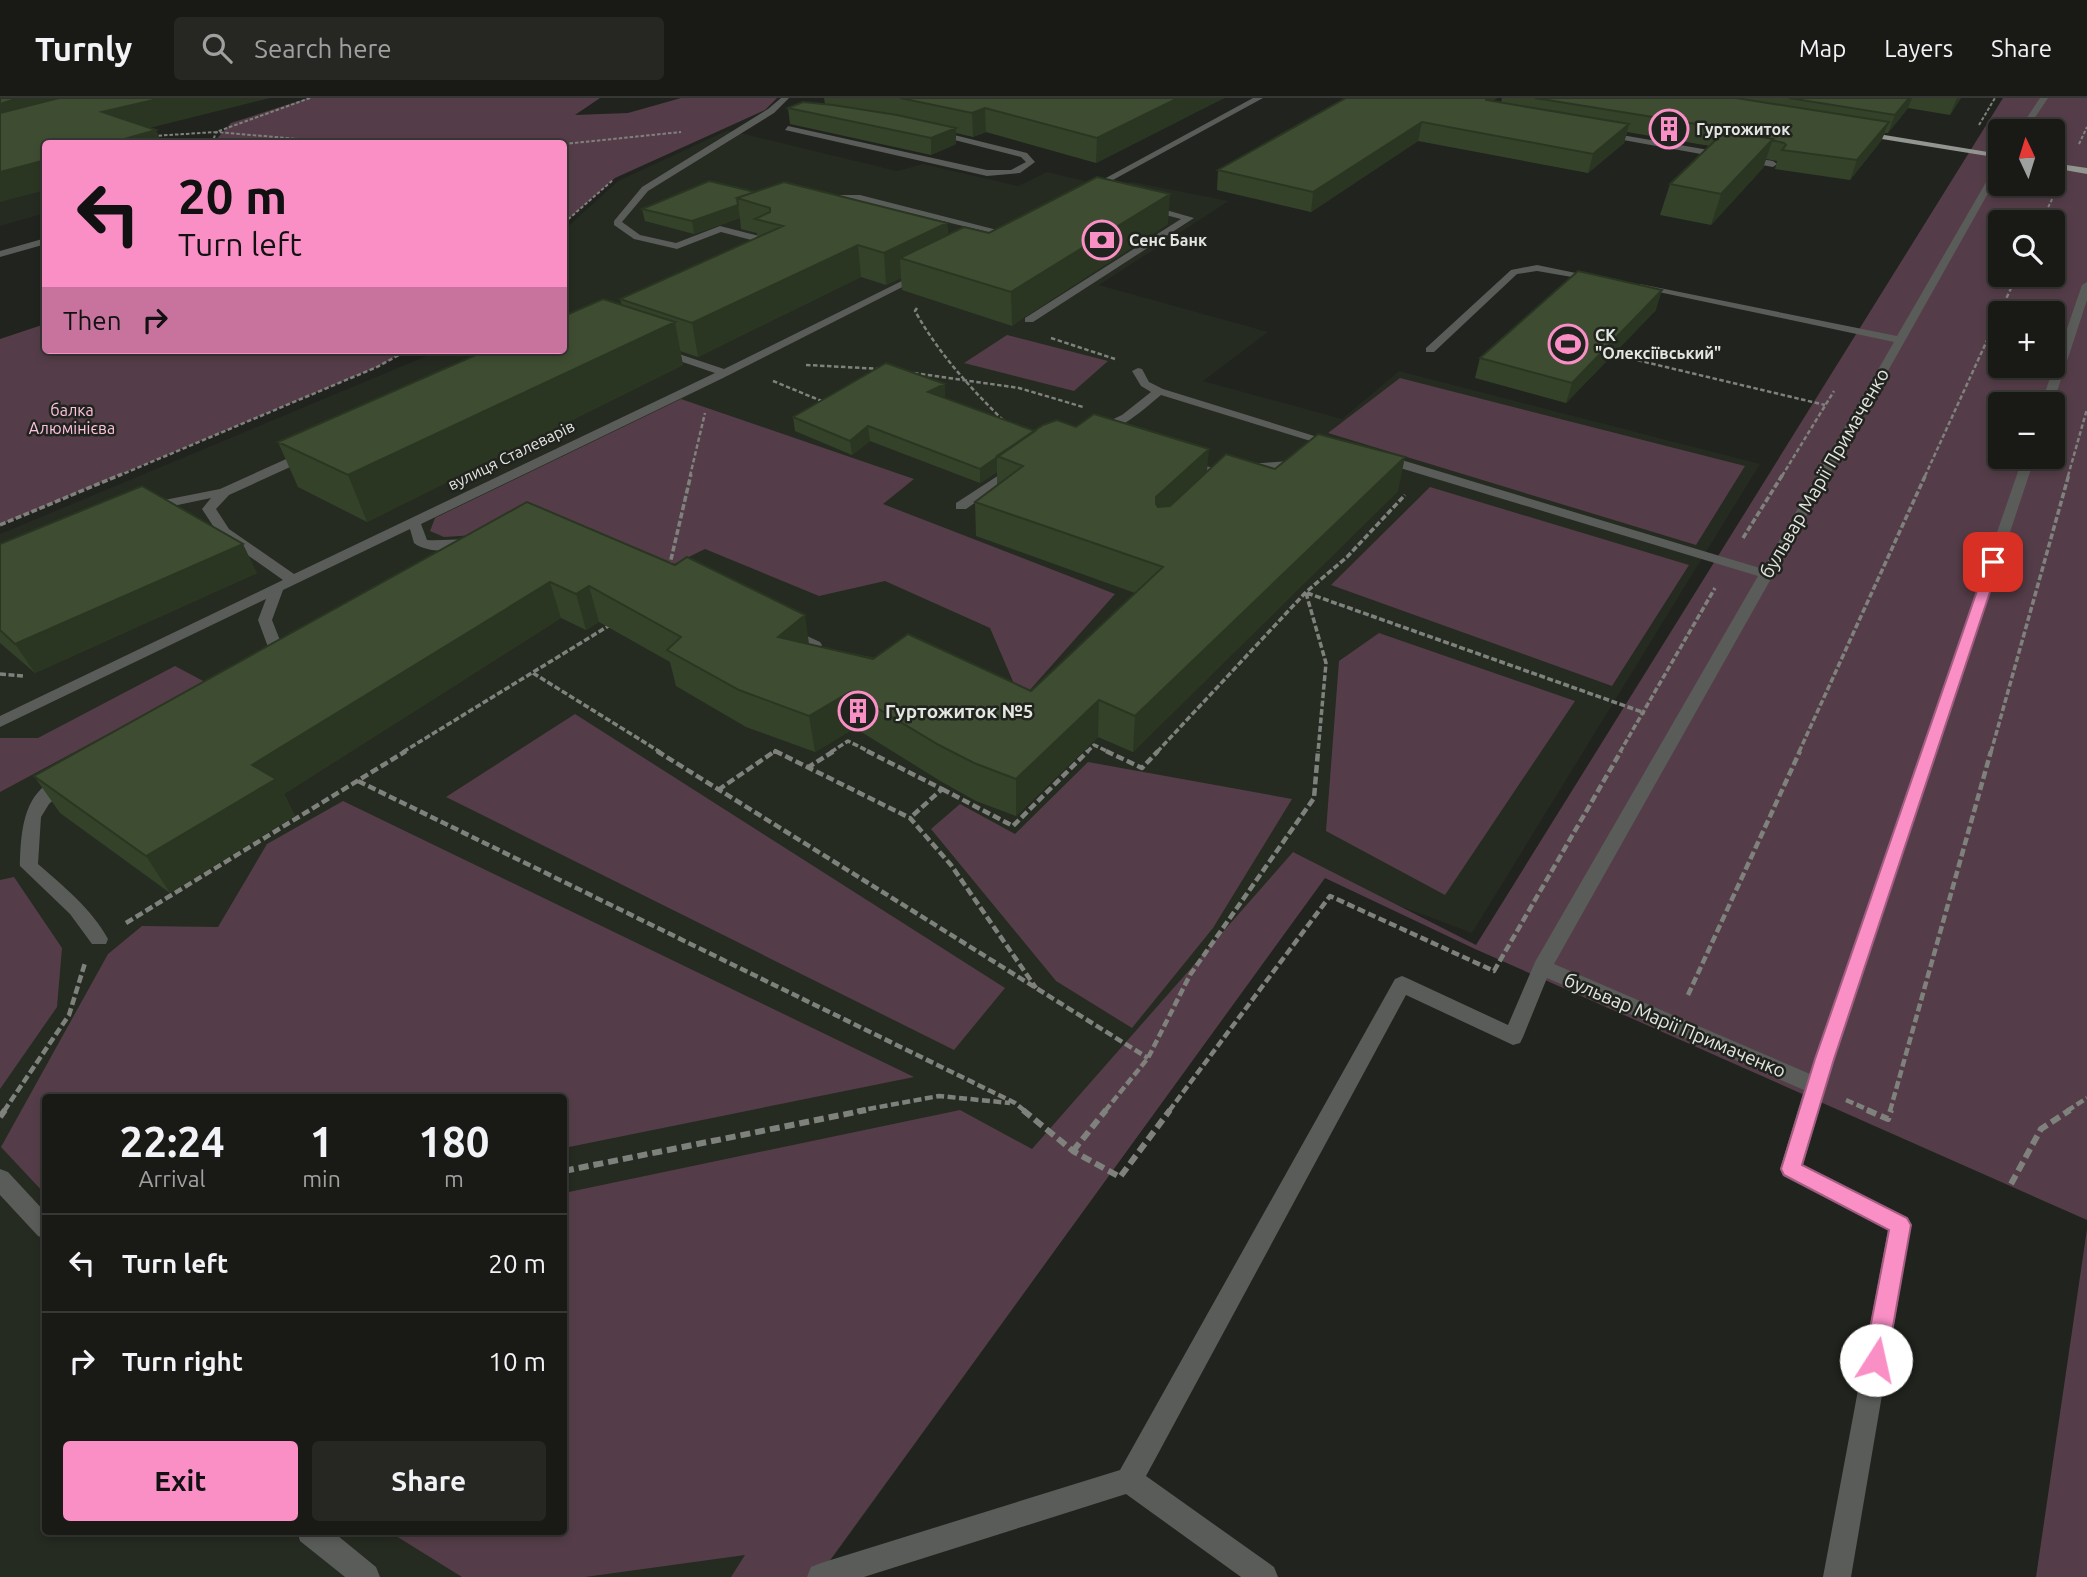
<!DOCTYPE html>
<meta charset="utf-8">
<style>
:root{--surface:#191a16;--page:#262723;--text:#f1f3f6;--muted:#9fa1a1;--line:#373835;--accent:#fa8fc6}
body{margin:0;font-family:Ubuntu,sans-serif;background:var(--page);color:var(--text);height:100vh;display:flex;flex-direction:column;font-size:26px;white-space:nowrap}
*{box-sizing:border-box;margin:0}
p{font-size:23px;color:var(--muted)}
.icon{flex:none;width:38px;height:38px;fill:none;stroke:currentColor;stroke-width:2;stroke-linecap:round;stroke-linejoin:round}
.map{position:relative;flex:1;overflow:hidden}
.drawer{position:absolute;left:42px;top:996px;width:525px;height:441px;display:flex;flex-direction:column;background:var(--surface);border-radius:7px;box-shadow:0 4px 10px #0003,0 0 0 2px var(--line)}
.drawer>*{flex:none}
.top-card{position:absolute;left:42px;top:42px;width:525px;height:214px;border-radius:7px;box-shadow:0 4px 10px #0003,0 0 0 2px var(--line);background:#fa8fc6;color:#111;overflow:hidden}
.needle{width:46px;rotate:356deg}
.fabs{position:absolute;left:1988px;top:21px;display:grid;gap:14px}
.fabs a{display:grid;place-items:center;width:77px;height:77px;border-radius:7px;background:var(--surface);box-shadow:0 4px 10px #0003,0 0 0 2px var(--line);font-size:35px}
.pin{position:absolute;display:grid;place-items:center;width:60px;height:60px;color:#fff;margin:-30px;border-radius:14px;box-shadow:0 4px 10px #0006}
.me{position:absolute;width:77px;margin:-38px;rotate:10deg;stroke-linejoin:round;filter:drop-shadow(0 0 5px #0008)}
.turn{display:flex;align-items:center;gap:24px;height:147px;padding:0 21px;font-size:32px}
.turn .icon{width:91px;height:91px;stroke-width:2.5}
.turn b{display:block;font-size:49px;line-height:60px}
.then{display:flex;align-items:center;height:66px;padding:0 21px;background:#0003;gap:14px;font-size:26px}
.eta{display:flex;justify-content:space-evenly;align-items:center;height:119px;text-align:center}
.eta b{font-size:42px;font-weight:600;line-height:49px}
.button{display:flex;gap:14px;margin-top:auto;padding:14px 21px}
.button a{flex:1;height:80px;border-radius:7px;background:var(--accent);color:#111;font-size:28px;font-weight:600;line-height:80px;text-align:center}
.button a+a{background:var(--page);color:var(--text)}
ul{padding:0;list-style:none}
li{display:flex;align-items:center;gap:21px;height:98px;padding:0 21px;border-top:2px solid var(--line)}
li div{flex:1}
li b{display:block;font-size:26px}
li em{font-style:normal}
header{display:flex;align-items:center;gap:42px;box-sizing:border-box;height:98px;padding:0 35px;background:var(--surface);border-bottom:2px solid var(--line)}
header strong{font-size:33px}
nav{display:flex;gap:38px;margin-inline-start:auto;font-size:24px}
.search{width:490px;height:63px;background:var(--page);display:flex;align-items:center;gap:18px;box-sizing:border-box;padding:0 24px;border-radius:7px;color:var(--muted);font-size:26px}
.map>svg:first-child{display:block}
</style>
<header>
<strong>Turnly</strong>
<div class="search"><svg class="icon" aria-label="search" viewBox="0 0 24 24"><circle cx="10" cy="10" r="6"/><path d="M15 15l6 6"/></svg>Search here</div>
<nav><a>Map</a><a>Layers</a><a>Share</a></nav>
</header>
<div class="map">
<svg width="2087" height="1479" viewBox="0 0 2087 1479">
<rect width="100%" height="100%" fill="#21231e"/>
<path fill="#252b20" fill-rule="evenodd" d="M 728,32 L 897,73 L 923,66 L 1018,88 L 1047,74 L 1110,89 L 1132,84 L 1229,103 L 1099,187 L 1268,234 L 1203,283 L 1342,321 L 1399,273 L 1760,366 L 1472,835 L 1324,780 L 819,1479 L 0,1479 L 0,436 L 441,252 L 564,252 L 564,132 L 618,83 ZM 46,999 L 564,999 L 564,1433 L 46,1433 Z
M 45,60 L 45,115 L 0,128 L 0,72 Z"/>
<path fill="#543d48" fill-rule="evenodd" d="M 308,0 L 600,0 L 575,17 L 628,15 L 681,0 L 777,0 L 765,12 L 615,80 L 564,125 L 564,46 L 213,45 L 231,25 Z
M 2003,0 L 2087,0 L 2087,1122 L 1475,851 L 1325,780 L 828,1465 L 846,1479 L 731,1479 L 745,1457 L 585,1479 L 462,1479 L 388,1433 L 564,1433 L 564,1095 L 960,1012 L 1032,1051 L 1293,754 L 1476,847 ZM 2000,33 L 2053,33 L 2053,86 L 2000,86 ZM 2000,124 L 2053,124 L 2053,177 L 2000,177 ZM 2000,215 L 2053,215 L 2053,268 L 2000,268 ZM 2000,306 L 2053,306 L 2053,359 L 2000,359 Z
M 45,226 L 46,252 L 408,252 L 377,269 L 0,427 L 0,241 Z
M 1007,237 L 1108,263 L 1074,293 L 964,265 Z
M 1400,280 L 1745,368 L 1696,447 L 1328,335 Z
M 681,301 L 914,381 L 883,406 L 1115,496 L 1021,602 L 990,530 L 885,483 L 819,498 L 705,451 L 660,473 L 491,436 L 444,439 L 430,433 L 435,420 Z
M 1430,389 L 1689,467 L 1612,588 L 1331,487 Z
M 1379,535 L 1575,603 L 1445,797 L 1326,733 L 1339,563 Z
M 175,568 L 205,584 L 0,694 L 0,640 L 38,640 Z
M 575,616 L 1005,890 L 954,952 L 446,699 Z
M 1088,664 L 1292,701 L 1213,830 L 1132,930 L 1056,883 L 931,731 L 960,706 L 1015,736 Z
M 343,703 L 914,979 L 564,1050 L 564,999 L 46,999 L 45,1096 L 1,1049 L 108,856 L 142,828 L 218,829 L 267,746 Z
M 14,779 L 62,850 L 57,909 L 0,991 L 0,782 Z
M 2087,1131 L 2087,1479 L 2036,1479 Z"/>
<g fill="none" stroke-linecap="round" stroke-linejoin="round">
<path stroke="#7f817d" stroke-width="2" stroke-dasharray="3.5 2" stroke-linecap="butt" d="M 1979,27 L 1995,0
M 153,38 L 216,34 L 310,0
M 212,46 L 216,34 L 357,46
M 564,46 L 681,34
M 2079,46 L 2087,29
M 2041,124 L 2056,93
M 564,125 L 613,82"/>
<path stroke="#7f817d" stroke-width="2.5" stroke-dasharray="4.5 2.5" stroke-linecap="butt" d="M 917,210 L 915,213 C 939,256 971,291 1006,325
M 1051,240 L 1115,261
M 1624,259 L 1825,307
M 806,267 L 881,271
M 907,274 L 1019,290 L 1083,309
M 773,283 L 824,304
M 118,378 L 377,269 L 408,252
M 690,378 L 705,315
M 1782,378 L 1834,293
M 1925,378 L 2017,177
M 2068,378 L 2087,311"/>
<path stroke="#7f817d" stroke-width="3.5" stroke-dasharray="6 2.5" stroke-linecap="butt" d="M 0,427 L 122,376
M 1743,440 L 1783,376
M 669,470 L 691,376
M 1306,495 L 1326,565 L 1318,654
M 1307,495 L 1645,615
M 533,575 L 660,654
M 0,576 L 24,578
M 403,654 L 610,527
M 773,654 L 778,654
M 831,654 L 848,643 L 870,654
M 1087,654 L 1094,647 L 1109,654
M 1157,654 L 1306,494 L 1347,459 L 1405,397
M 1620,654 L 1715,490
M 1799,654 L 1926,376
M 1991,654 L 2069,376"/>
<path stroke="#7f817d" stroke-width="4.5" stroke-dasharray="8 3.5" stroke-linecap="butt" d="M 657,653 L 1148,960
M 867,653 L 942,691 L 910,720
M 1106,653 L 1142,670 L 1158,653
M 807,670 L 834,653
M 358,683 L 1015,1005 L 1025,1013
M 942,691 L 1013,728 L 1088,653
M 718,692 L 775,653 L 910,720 L 951,767 L 1036,890
M 126,825 L 406,653
M 1688,897 L 1800,653
M 1846,1002 L 1871,1013
M 4,1013 L 69,917 L 85,865
M 857,1013 L 939,998 L 1010,1005
M 1105,1013 L 1148,960 L 1190,877 L 1314,700 L 1318,653
M 1169,1013 L 1330,798 L 1494,873 L 1621,653
M 1890,1013 L 1991,653
M 2067,1013 L 2087,1000"/>
<path stroke="#7f817d" stroke-width="6" stroke-dasharray="10 5" stroke-linecap="butt" d="M 1023,1012 L 1073,1053 L 1120,1079 L 1170,1012
M 1867,1012 L 1888,1021 L 1891,1012
M 0,1019 L 5,1012
M 1073,1053 L 1106,1012
M 564,1073 L 866,1012
M 2011,1086 L 2041,1031 L 2070,1012"/>
<path fill="#5a5c59" fill-rule="evenodd" d="M 781,0 L 789,0 L 774,15 L 648,93 L 622,124 L 640,137 L 676,145 L 720,128 L 771,141 L 771,145 L 760,150 L 755,147 L 759,144 L 721,134 L 677,151 L 634,141 L 614,127 L 614,123 L 642,89 L 768,11 Z
M 1253,0 L 1263,0 L 1089,95 L 1082,93 Z
M 2040,0 L 2048,0 L 2026,33 L 2018,33 Z
M 788,28 L 987,72 L 1011,72 L 1026,64 L 1021,59 L 931,36 L 934,32 L 1027,55 L 1035,64 L 1020,75 L 987,78 L 785,32 Z
M 1604,34 L 1773,63 L 1777,66 L 1773,69 L 1601,38 Z
M 2000,64 L 2000,74 L 1554,866 L 1810,976 L 2023,359 L 2035,359 L 1826,988 L 1803,1067 L 1908,1120 L 1911,1127 L 1851,1479 L 1823,1479 L 1888,1132 L 1783,1078 L 1780,1071 L 1804,992 L 1547,880 L 1523,939 L 1520,945 L 1513,947 L 1406,897 L 1146,1378 L 1274,1469 L 1278,1479 L 1241,1479 L 1126,1396 L 864,1479 L 807,1479 L 811,1469 L 821,1465 L 1120,1372 L 1395,881 L 1402,878 L 1409,881 L 1508,927 L 1535,864 L 1758,478 L 1377,363 L 1377,357 L 1385,357 L 1763,471 L 1894,244 L 1635,189 L 1640,186 L 1897,238 L 1996,67 Z
M 826,97 L 860,97 L 1009,135 L 1004,138 L 860,103 L 823,102 L 822,100 Z
M 1145,106 L 1194,120 L 1033,224 L 1025,224 L 1025,220 L 1181,121 L 1142,111 L 1141,109 Z
M 46,140 L 46,146 L 0,159 L 0,153 Z
M 1537,167 L 1600,180 L 1595,183 L 1537,173 L 1517,176 L 1434,254 L 1426,254 L 1426,250 L 1511,172 Z
M 918,175 L 926,177 L 721,281 L 421,426 L 427,442 C 443,443 461,440 477,442 L 477,448 C 459,452 429,457 414,445 L 410,431 L 283,492 L 272,522 L 283,550 L 267,563 L 257,563 L 254,560 L 268,549 L 258,522 L 266,501 L 0,629 L 0,618 L 283,482 L 219,437 L 202,411 L 211,400 L 149,413 L 142,409 L 144,406 L 220,391 L 304,353 L 312,353 L 312,359 L 229,397 L 216,411 L 229,431 L 294,476 L 715,275 L 656,255 L 656,251 L 664,251 L 724,271 Z
M 2087,184 L 2087,202 L 2053,306 L 2041,306 L 2082,187 Z
M 1138,270 L 1142,271 L 1149,284 L 1163,291 L 1340,346 L 1330,349 L 1161,297 C 1145,310 1115,338 1094,336 L 1094,330 L 1122,317 L 1151,294 L 1141,288 L 1132,273 Z
M 1301,362 L 1307,366 L 1305,369 L 1210,377 L 1177,367 L 1183,363 L 1210,369 Z
M 1016,366 L 1022,370 L 1020,373 L 966,411 L 956,411 L 956,405 Z
M 790,530 L 820,544 L 822,547 L 820,550 L 810,550 L 785,537 L 783,534 Z
M 66,677 L 74,683 L 49,706 L 41,719 L 38,766 C 64,789 91,810 108,841 L 106,846 L 92,846 L 70,816 L 20,768 C 21,732 23,689 66,677 Z
M 0,1071 L 8,1074 L 46,1115 L 46,1141 L 38,1138 L 0,1097 Z
M 297,1433 L 332,1433 L 376,1469 L 380,1479 L 345,1479 L 300,1443 Z"/>
<path fill="#929590" fill-rule="evenodd" d="M 1860,33 L 2000,56 L 2000,60 L 1857,37 Z
M 2053,65 L 2087,70 L 2087,76 L 2053,70 Z"/>
</g>
<path fill="#35422a" d="M 824,0 L 1224,0 L 1096,65 L 986,34 L 973,39 L 956,35 L 956,46 L 931,57 L 790,26 L 788,10 L 825,6 Z
M 1346,0 L 1497,0 L 1493,3 L 1501,4 L 1502,0 L 1961,0 L 1950,17 L 1908,10 L 1888,35 L 1885,35 L 1881,43 L 1850,82 L 1775,71 L 1777,63 L 1766,61 L 1763,70 L 1711,127 L 1660,117 L 1670,86 L 1710,48 L 1627,34 L 1624,45 L 1588,75 L 1418,43 L 1311,114 L 1217,92 L 1218,72 Z
M 755,94 L 947,125 L 948,137 L 1168,126 L 1023,220 L 1012,228 L 902,192 L 901,180 L 886,187 L 861,179 L 698,259 L 680,253 L 683,267 L 367,424 L 298,389 L 278,344 L 622,207 L 620,201 L 757,140 L 757,135 L 741,131 L 740,120 L 694,136 L 645,123 L 642,111 Z
M 1656,212 L 1566,305 L 1475,280 L 1480,260 Z
M 945,286 L 945,300 L 1035,333 L 1207,374 L 1275,371 L 1398,393 L 1133,654 L 1098,639 L 1016,718 L 976,703 L 942,684 L 855,630 L 815,654 L 746,629 L 676,588 L 670,564 L 599,524 L 586,532 L 561,520 L 284,696 L 295,718 L 170,795 L 60,715 L 34,678 L 527,404 L 809,546 L 1031,593 L 1135,495 L 976,438 L 975,404 L 997,387 L 997,374 L 980,385 L 870,343 L 852,357 L 795,333 L 793,319 Z
M 0,446 L 257,475 L 35,575 L 0,545 Z"/>
<path fill="#2b3622" d="M 0,0 L 103,0 L 0,34 Z
M 162,0 L 270,0 L 113,39 L 102,14 Z
M 1178,0 L 1224,0 L 1096,65 L 1097,40 Z
M 1484,0 L 1497,0 L 1482,11 Z
M 1909,0 L 1912,0 L 1908,10 L 1888,35 L 1895,17 Z
M 1957,0 L 1961,0 L 1950,17 Z
M 985,10 L 986,34 L 973,39 L 972,15 Z
M 1422,24 L 1418,43 L 1311,114 L 1313,94 Z
M 1889,24 L 1881,43 L 1850,82 L 1857,62 Z
M 1629,26 L 1624,45 L 1588,75 L 1593,56 Z
M 956,30 L 956,46 L 931,57 L 931,40 Z
M 156,32 L 162,46 L 107,46 Z
M 1773,41 L 1763,70 L 1711,127 L 1721,96 Z
M 46,62 L 46,92 L 0,104 L 0,74 Z
M 1170,96 L 1168,126 L 1023,220 L 1012,228 L 1011,194 L 1022,187 Z
M 738,107 L 740,120 L 694,136 L 692,123 Z
M 947,125 L 949,156 L 900,160 L 901,180 L 886,187 L 884,155 Z
M 858,147 L 861,179 L 698,259 L 692,225 Z
M 1662,192 L 1656,212 L 1566,305 L 1572,285 Z
M 675,224 L 683,267 L 367,424 L 348,377 Z
M 945,286 L 945,300 L 928,294 Z
M 868,328 L 870,343 L 852,357 L 850,343 Z
M 1209,351 L 1206,384 L 1154,433 L 1156,399 Z
M 1405,359 L 1398,393 L 1133,654 L 1135,618 Z
M 997,360 L 997,374 L 980,385 L 980,371 Z
M 243,446 L 257,475 L 35,575 L 15,546 Z
M 550,484 L 561,520 L 284,696 L 295,718 L 170,795 L 146,758 L 252,667 Z
M 589,488 L 599,524 L 586,532 L 576,496 Z
M 805,517 L 810,553 L 778,539 Z
M 850,594 L 855,630 L 815,654 L 809,618 Z
M 1099,602 L 1098,639 L 1016,718 L 1016,681 Z"/>
<path fill="#3e4d31" stroke="#2b3622" stroke-width="2" d="M 0,0 L 18,0 L 0,6 Z
M 59,0 L 162,0 L 102,14 L 156,32 L 107,46 L 46,46 L 46,62 L 0,74 L 0,15 Z
M 900,0 L 1178,0 L 1097,40 L 985,10 L 972,15 Z
M 1346,0 L 1486,0 L 1486,2 L 1629,26 L 1593,56 L 1422,24 L 1313,94 L 1218,72 Z
M 1535,0 L 1736,0 L 1889,24 L 1857,62 L 1782,52 L 1786,47 L 1784,45 L 1772,42 L 1773,41 L 1731,34 L 1733,32 Z
M 1789,0 L 1909,0 L 1895,17 Z
M 803,4 L 833,7 L 897,17 L 956,30 L 931,40 L 788,10 Z
M 1725,33 L 1773,41 L 1721,96 L 1670,86 Z
M 1097,79 L 1170,96 L 1022,187 L 1011,194 L 900,160 L 964,129 L 989,135 Z
M 709,83 L 755,94 L 737,100 L 738,107 L 692,123 L 642,111 Z
M 784,84 L 947,125 L 884,155 L 858,147 L 692,225 L 620,201 L 783,128 L 755,121 L 770,114 L 770,110 L 737,100 Z
M 1578,173 L 1662,192 L 1572,285 L 1480,260 Z
M 603,201 L 675,224 L 348,377 L 278,344 L 487,252 L 564,252 L 564,218 Z
M 886,265 L 945,286 L 928,294 L 1035,333 L 980,371 L 868,328 L 850,343 L 793,319 Z
M 1094,316 L 1209,351 L 1156,399 L 1156,406 L 1158,409 L 1170,408 L 1226,356 L 1275,371 L 1318,336 L 1405,359 L 1135,618 L 1099,602 L 1016,681 L 974,665 L 939,647 L 850,594 L 809,618 L 739,592 L 667,552 L 681,539 L 589,488 L 576,496 L 550,484 L 252,667 L 276,681 L 146,758 L 34,678 L 527,404 L 675,467 L 687,459 L 805,517 L 778,539 L 873,561 L 908,536 L 1031,593 L 1163,469 L 975,404 L 1023,368 L 997,358 L 1043,327 L 1057,322 L 1076,329 Z
M 142,388 L 243,446 L 15,546 L 0,532 L 0,446 Z"/>
<path fill="#fa8fc6" stroke="#a25d81" stroke-width="2" d="M 1993,460 L 2000,464 L 1834,961 L 1802,1067 L 1907,1120 L 1911,1127 L 1887,1262 L 1884,1270 L 1876,1273 L 1868,1270 L 1864,1262 L 1889,1132 L 1784,1077 L 1781,1071 L 1815,961 L 1987,464 Z"/>
<defs>
<symbol id="building-ring" viewBox="-11 -11 22 22"><circle r="9.5" fill="#21231e" stroke="#fa8fc6" stroke-width="1.5"/><path d="M-4-6H4V6H1V3H-1V6H-4ZM-2.5-4.3h1.7v1.8h-1.7ZM.8-4.3h1.7v1.8H.8ZM-2.5-1h1.7V.8h-1.7ZM.8-1h1.7V.8H.8Z" fill="#fa8fc6"/></symbol>
<symbol id="bank-ring" viewBox="-11 -11 22 22"><circle r="9.5" fill="#21231e" stroke="#fa8fc6" stroke-width="1.5"/><path d="M-6-4H6V4H-6ZM0-2.3a2.3 2.3 0 1 0 0 4.6a2.3 2.3 0 1 0 0-4.6Z" fill="#fa8fc6"/></symbol>
<symbol id="stadium-ring" viewBox="-11 -11 22 22"><circle r="9.5" fill="#21231e" stroke="#fa8fc6" stroke-width="1.5"/><path d="M0-5a6.5 5 0 1 0 0 10a6.5 5 0 1 0 0-10ZM-3.5-1.8h7v3.6h-7Z" fill="#fa8fc6"/></symbol>
</defs>
<g fill-rule="evenodd">
<use href="#building-ring" x="1647" y="9" width="44" height="44"/>
<use href="#bank-ring" x="1080" y="120" width="44" height="44"/>
<use href="#stadium-ring" x="1546" y="224" width="44" height="44"/>
<use href="#building-ring" x="836" y="591" width="44" height="44"/>
</g>
<g text-anchor="middle" dominant-baseline="central" stroke-width="5" stroke-linejoin="round" paint-order="stroke">
<g font-size="16" font-weight="bold" fill="#e3e5e1" stroke="#21231e" text-anchor="start">
<text x="1696" y="31">Гуртожиток</text>
<text x="1129" y="142">Сенс Банк</text>
<text x="1595" y="237">СК<tspan x="1595" dy="18">"Олексіївський"</tspan></text>
</g>
<g font-size="16" fill="#fec2df" stroke="#21231e">
<text x="72" y="312">балка<tspan x="72" dy="18">Алюмінієва</tspan></text>
</g>
<g font-size="16" fill="#e3e5e1" stroke="#21231e">
<text transform="translate(511 357) rotate(-26)">вулиця Сталеварів</text>
</g>
<g font-size="19" fill="#e3e5e1" stroke="#21231e">
<text transform="translate(1824 375) rotate(-60)">бульвар Марії Примаченко</text>
<text transform="translate(1675 927) rotate(23)">бульвар Марії Примаченко</text>
</g>
<g font-size="19" font-weight="bold" fill="#e3e5e1" stroke="#21231e" text-anchor="start">
<text x="885" y="613">Гуртожиток №5</text>
</g>
</g>
</svg>
<div class="fabs">
<a><svg class="needle" viewBox="-14 -14 28 28"><path d="M0-13l5 13h-10z" fill="#e53935"/><path d="M0 13l5-13h-10z" fill="#9fa1a1"/></svg></a>
<a><svg class="icon" aria-label="search" viewBox="0 0 24 24"><circle cx="10" cy="10" r="6"/><path d="M15 15l6 6"/></svg></a>
<a>+</a>
<a>−</a>
</div>
<div class="pin" style="left:1993px;top:464px;background:#d93025"><svg class="icon" aria-label="arrive" viewBox="0 0 24 24"><path d="M6 21V4h12l-3 4 3 4H6"/></svg></div>
<svg class="me" style="left:1876px;top:1262px" viewBox="-20 -20 40 40"><circle r="19" fill="#fff"/><path d="M0-13L10 11 0 6-10 11z" fill="#fa8fc6"/></svg>
<div class="top-card">
<div class="turn"><svg class="icon" aria-label="left" viewBox="0 0 24 24"><path d="M17 20v-9H6M10 6l-5 5 5 5"/></svg><div><b>20 m</b>Turn left</div></div>
<div class="then">Then<svg class="icon" aria-label="right" viewBox="0 0 24 24"><path d="M7 20v-9h11M14 6l5 5-5 5"/></svg></div>
</div>
<section class="drawer">
<div class="eta">
<div><b>22:24</b><p>Arrival</p></div>
<div><b>1</b><p>min</p></div>
<div><b>180</b><p>m</p></div>
</div>
<ul>
<li><svg class="icon" aria-label="left" viewBox="0 0 24 24"><path d="M17 20v-9H6M10 6l-5 5 5 5"/></svg><div><b>Turn left</b></div><em>20 m</em></li>
<li><svg class="icon" aria-label="right" viewBox="0 0 24 24"><path d="M7 20v-9h11M14 6l5 5-5 5"/></svg><div><b>Turn right</b></div><em>10 m</em></li>
</ul>
<div class="button"><a>Exit</a><a>Share</a></div>
</section>
</div>
